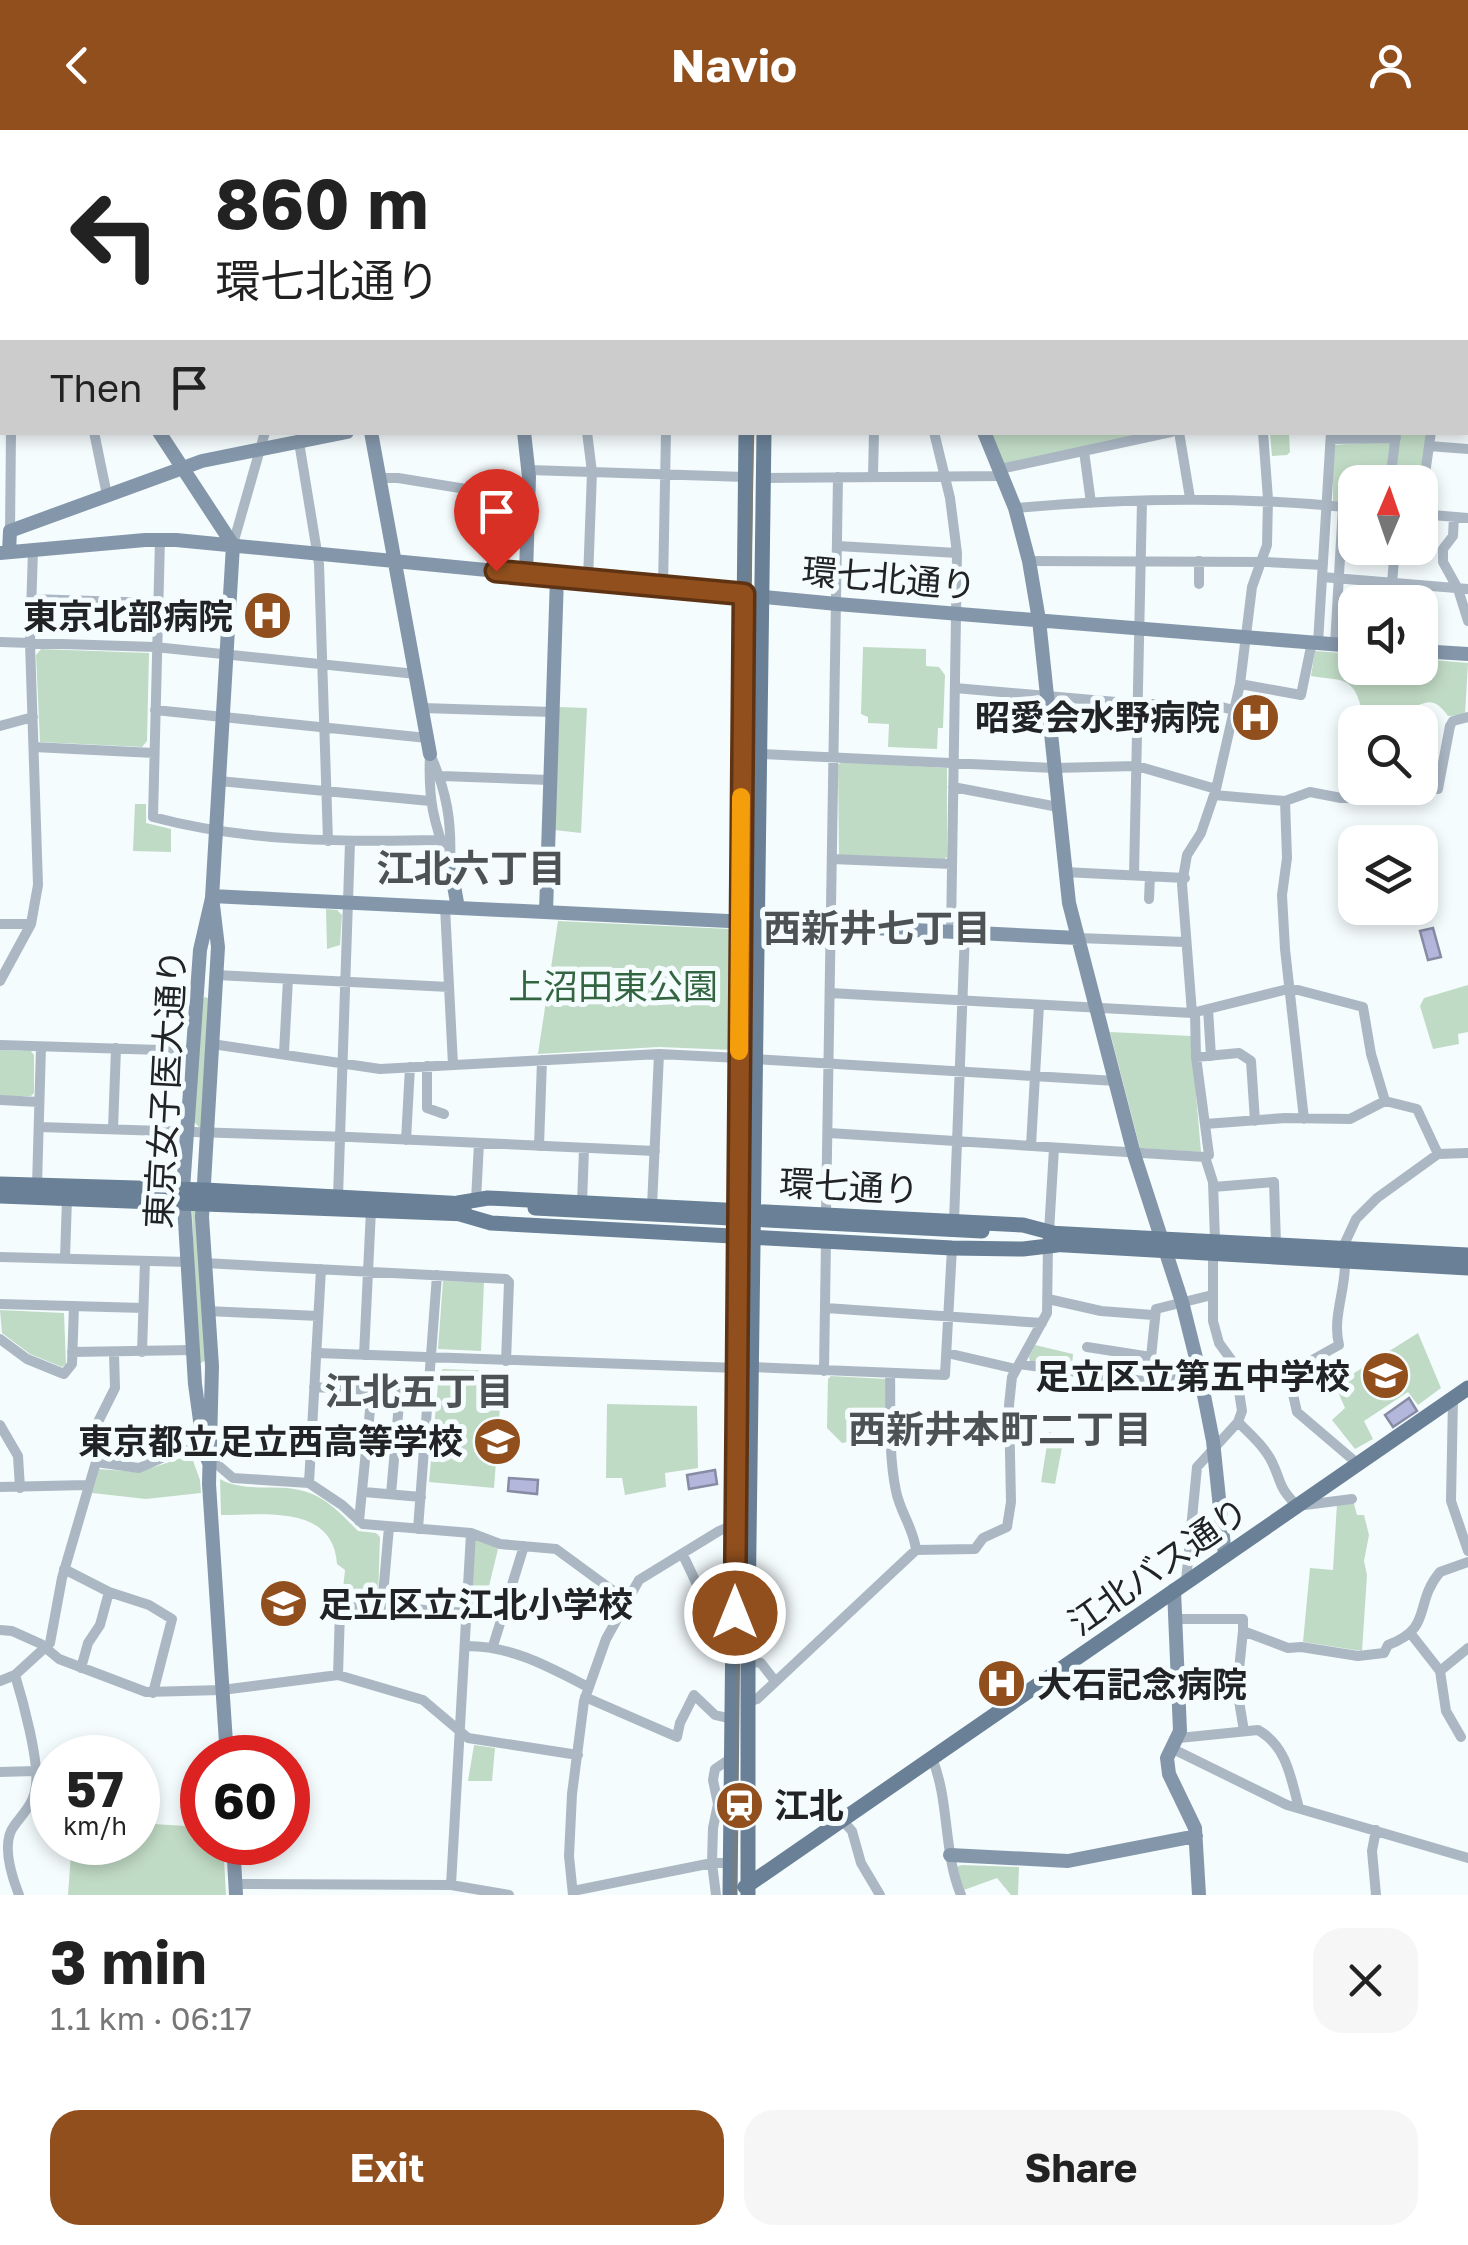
<!DOCTYPE html>
<meta charset="utf-8">
<style>
:root{--surface:#fff;--page:#f6f6f6;--text:#222;--muted:#767676;--accent:#914f1d}
body{margin:0;font-family:"Golos Text","Noto Sans JP",sans-serif;background:var(--page);color:var(--text);height:100vh;display:flex;flex-direction:column;font-size:38px;white-space:nowrap}
*{box-sizing:border-box;margin:0}
p{font-size:32px;color:var(--muted)}
.icon{flex:none;width:55px;height:55px;fill:none;stroke:currentColor;stroke-width:2;stroke-linecap:round;stroke-linejoin:round}
.map{position:relative;height:1765px;overflow:hidden}
.panel{display:flex;flex-direction:column;background:var(--surface);flex:1}
.panel>*{flex:none}
.hud{position:absolute;left:0px;top:0px;width:1470px;height:305px;box-shadow:0 5px 15px #0003;background:#fff;color:var(--text);overflow:hidden}
.needle{width:65px;rotate:2deg}
.fabs{position:absolute;left:1338px;top:335px;display:grid;gap:20px}
.fabs a{display:grid;place-items:center;width:100px;height:100px;border-radius:20px;background:var(--surface);box-shadow:0 5px 15px #0003;font-size:50px}
.speed{position:absolute;left:30px;top:1605px;display:flex;gap:20px;font-size:50px;font-weight:700;text-align:center}
.speed>*{display:grid;place-content:center;width:130px;height:130px;border-radius:50%;background:var(--surface);box-shadow:0 5px 15px #0003;line-height:1}
.speed small{font-size:25px;font-weight:400}
.speed .limit{border:15px solid #d22;background:#fff;color:#111}
.pin{position:absolute;display:grid;place-items:center;width:85px;height:85px;color:#fff;margin:-102px -42px;border-radius:50% 50% 50% 0;rotate:-45deg;box-shadow:0 0 10px #0007}
.pin .icon{rotate:45deg}
.me{position:absolute;width:110px;margin:-55px;rotate:0deg;stroke-linejoin:round;filter:drop-shadow(0 0 8px #0008)}
.turn{display:flex;align-items:center;gap:35px;height:210px;padding:0 50px;font-size:45px}
.turn .icon{width:130px;height:130px;stroke-width:2.5}
.turn b{display:block;font-size:70px;line-height:85px}
.then{display:flex;align-items:center;height:95px;padding:0 50px;background:#0003;gap:20px;font-size:38px}
.round{display:grid;place-items:center;flex:none;width:105px;height:105px;border-radius:30px;background:var(--page)}
.overview{display:flex;align-items:center;justify-content:space-between;height:170px;padding:0 50px}
h1{font-size:60px;font-weight:700;line-height:75px}
.action{display:flex;gap:20px;margin-top:auto;padding:20px 50px}
.action a{flex:1;height:115px;border-radius:30px;background:var(--accent);color:#fff;font-size:40px;font-weight:700;line-height:115px;text-align:center}
.action a+a{background:var(--page);color:var(--text)}
header{display:flex;justify-content:space-between;align-items:center;height:130px;padding:0 50px;background:var(--accent);color:#fff;font-size:45px;font-weight:700}
.map>svg:first-child{display:block}
</style>
<header><svg class="icon" aria-label="back" viewBox="0 0 24 24"><path d="M15 5l-7 7 7 7"/></svg>Navio<svg class="icon" aria-label="person" viewBox="0 0 24 24"><circle cx="12" cy="8" r="4"/><path d="M4 21q1-7 8-7t8 7"/></svg></header>
<div class="map">
<svg width="1468" height="1765" viewBox="0 0 1468 1765">
<rect width="100%" height="100%" fill="#f5fcfe"/>
<path fill="#c0dbc5" d="M 989,303 L 1155,303 L 1002,335 Z
M 1270,303 L 1289,303 L 1290,322 L 1287,325 L 1272,326 Z
M 1400,303 L 1427,303 L 1420,352 L 1393,352 Z
M 1391,311 L 1386,352 L 1355,352 L 1355,374 L 1333,371 L 1333,315 Z
M 863,517 L 926,519 L 926,536 L 939,537 L 945,545 L 943,598 L 938,598 L 937,619 L 888,617 L 889,594 L 868,593 L 868,587 L 861,584 Z
M 41,519 L 149,523 L 147,611 L 142,617 L 40,612 L 36,525 Z
M 1315,521 L 1355,524 L 1355,538 L 1420,538 L 1420,529 L 1468,533 L 1465,585 L 1448,586 C 1431,562 1424,576 1404,580 C 1391,583 1374,578 1361,577 C 1353,545 1339,551 1311,546 Z
M 559,577 L 587,578 L 581,703 L 554,700 Z
M 841,632 L 947,638 L 947,727 L 943,730 L 839,726 L 838,635 Z
M 135,674 L 146,674 L 146,693 L 171,699 L 171,722 L 133,721 Z
M 326,779 L 337,780 L 342,785 L 340,815 L 327,819 Z
M 558,791 L 731,799 L 735,802 L 733,920 L 659,917 L 538,924 Z
M 1468,855 L 1468,902 L 1458,904 L 1459,914 L 1433,919 L 1420,876 L 1424,868 Z
M 205,867 L 210,869 L 205,993 L 200,998 L 193,991 L 200,873 Z
M 1110,902 L 1191,906 L 1201,1022 L 1140,1018 Z
M 0,920 L 31,921 L 34,925 L 34,963 L 31,966 L 0,966 Z
M 192,1080 L 197,1081 L 206,1230 L 201,1233 L 197,1232 Z
M 443,1151 L 484,1152 L 481,1221 L 438,1219 Z
M 0,1180 L 64,1183 L 66,1234 L 62,1237 L 30,1224 L 2,1203 Z
M 1418,1203 L 1441,1258 L 1418,1275 L 1408,1262 L 1364,1291 L 1373,1309 L 1355,1319 L 1332,1290 L 1345,1278 L 1335,1255 Z
M 1035,1215 L 1073,1224 L 1072,1237 L 1030,1232 L 1029,1227 Z
M 443,1239 L 494,1241 L 502,1251 L 494,1358 L 429,1352 L 439,1243 Z
M 831,1246 L 887,1249 L 888,1304 L 842,1313 L 827,1298 L 828,1249 Z
M 607,1274 L 697,1276 L 698,1338 L 665,1343 L 666,1357 L 625,1365 L 622,1348 L 606,1348 Z
M 1049,1302 L 1064,1307 L 1055,1354 L 1041,1352 Z
M 191,1325 L 200,1350 L 201,1363 L 146,1369 L 92,1363 L 99,1339 L 139,1342 Z
M 220,1349 C 247,1364 279,1352 307,1362 C 327,1368 344,1387 358,1401 L 376,1403 L 380,1407 L 378,1469 L 376,1472 L 342,1469 L 345,1440 L 337,1434 C 333,1374 264,1385 221,1385 Z
M 1353,1370 L 1357,1385 L 1364,1385 L 1369,1405 L 1364,1431 L 1367,1445 L 1362,1521 L 1303,1512 L 1310,1438 L 1333,1440 L 1337,1373 Z
M 478,1409 L 498,1419 L 482,1485 L 470,1485 L 474,1412 Z
M 474,1615 L 495,1618 L 492,1651 L 468,1651 Z
M 138,1693 L 202,1697 L 202,1712 L 223,1713 L 226,1765 L 68,1765 L 71,1723 L 63,1713 L 138,1712 Z
M 962,1735 L 1019,1737 L 1018,1765 L 1011,1765 L 997,1748 L 964,1760 L 955,1737 Z"/>
<path fill="#b3b7db" stroke="#878ba4" stroke-width="2.5" d="M 1433,798 L 1441,827 L 1428,830 L 1420,801 Z
M 1409,1268 L 1417,1281 L 1393,1297 L 1385,1285 Z
M 715,1340 L 717,1354 L 689,1359 L 687,1345 Z
M 509,1348 L 538,1350 L 537,1364 L 508,1361 Z"/>
<g fill="none" stroke-linecap="round" stroke-linejoin="round">
<path stroke="#abb8c4" stroke-width="10" d="M 153,0 L 156,2
M 386,0 L 387,2
M 634,0 L 635,2
M 996,0 L 997,2
M 1081,0 L 1082,2
M 1234,0 L 1234,2
M 1309,0 L 1309,2
M 1406,0 L 1407,2
M 33,2 L 38,0
M 213,2 L 213,0
M 568,2 L 568,0
M 695,2 L 695,0
M 872,2 L 909,0
M 1155,2 L 1177,0
M 0,20 L 2,18
M 1468,60 L 1468,57
M 0,174 L 2,178
M 0,285 L 2,289
M 94,302 L 107,365
M 587,302 L 592,342 L 588,450
M 934,302 L 950,368 L 957,423 L 951,802
M 1179,302 L 1190,368
M 1331,309 L 1396,308
M 299,312 L 319,434 L 328,711
M 1429,316 L 1468,319
M 1084,321 L 1091,373
M 1000,339 L 1171,302
M 529,340 L 745,347
M 873,346 L 874,302
M 380,348 L 398,348 L 528,369
M 764,348 L 1002,346
M 1390,352 L 1396,303
M 1015,378 C 1128,368 1242,366 1355,378
M 1420,379 L 1431,302
M 1420,384 L 1468,388
M 1454,387 L 1453,406 L 1443,419 L 1443,432 L 1458,459 L 1468,491
M 10,401 L 11,302
M 160,409 L 153,687 C 246,712 343,712 439,710
M 233,414 L 265,302
M 838,416 L 957,423
M 1029,431 L 1267,432 L 1323,435
M 1322,447 L 1468,459
M 1392,453 L 1395,418
M 1199,454 L 1199,431
M 663,458 L 666,302
M 31,469 L 156,473
M 1397,472 L 1400,454
M 0,512 L 155,517 L 416,544
M 1318,513 L 1331,302
M 1335,514 L 1343,376
M 1240,554 L 1301,565 L 1312,512
M 955,558 L 1139,574 L 1211,574 L 1233,580
M 422,578 L 553,582
M 155,580 L 427,608
M 0,596 L 33,587
M 34,617 L 154,623
M 430,624 C 447,662 452,692 450,734 C 433,693 428,668 430,624 Z
M 761,624 L 1054,638 L 1137,636 L 1216,659
M 442,646 L 550,650
M 219,651 L 430,671
M 953,657 L 1058,677
M 1214,665 L 1285,671 L 1310,662 L 1341,668 L 1376,668 L 1396,659 L 1438,659 L 1450,596 L 1453,591 L 1468,587
M 1285,671 L 1287,728 L 1282,765 L 1285,819 L 1304,989
M 832,729 L 952,734
M 1064,742 L 1185,748
M 1134,745 L 1142,371
M 1149,769 L 1150,746
M 445,777 L 453,935
M 0,794 L 31,794
M 1078,808 L 1185,812
M 216,845 L 449,857
M 0,851 L 31,794 L 38,755 L 30,513 L 33,420
M 830,863 L 1192,883 L 1288,859 L 1298,860 L 1363,877 L 1371,924 L 1385,971
M 1208,879 L 1211,926
M 1192,883 L 1182,754 L 1187,725 L 1201,703 L 1216,659 L 1240,554 L 1252,457 L 1267,415 L 1268,369 L 1263,302
M 212,914 L 380,939 L 659,924 L 739,928
M 0,915 L 193,921
M 284,923 L 288,849
M 1196,927 L 1239,923 L 1251,931 L 1255,991
M 755,929 L 1116,951
M 427,936 L 427,978 L 444,984
M 0,970 L 39,972
M 1205,994 L 1285,988 L 1350,989 L 1385,971 L 1417,979 L 1438,1024
M 39,997 L 350,1007 L 655,1021
M 113,999 L 116,918
M 829,1003 L 1205,1027 L 1209,1025 L 1196,927 L 1195,883
M 406,1010 L 410,937
M 539,1016 L 542,930
M 1031,1016 L 1039,875
M 1205,1027 L 1213,1052 L 1215,1110
M 37,1055 L 41,917
M 1213,1057 L 1274,1052 L 1276,1114
M 338,1067 L 350,712
M 476,1070 L 479,1013
M 582,1073 L 584,1019
M 652,1076 L 659,924
M 826,1084 L 838,347
M 954,1091 L 965,802
M 1049,1102 L 1054,1018
M 1343,1117 L 1356,1089 L 1377,1068 L 1438,1024 L 1468,1023
M 0,1127 L 188,1132
M 65,1128 L 67,1069
M 1345,1131 C 1346,1160 1332,1187 1339,1215 L 1298,1238 L 1292,1260 L 1297,1282 L 1358,1334
M 204,1133 L 506,1149 L 509,1152 L 506,1231
M 1048,1169 L 1101,1181 L 1153,1185
M 0,1174 L 143,1178
M 826,1178 L 1042,1193
M 207,1181 L 318,1186
M 0,1209 L 27,1229 L 64,1244 L 72,1234 L 74,1176
M 1087,1217 L 1151,1227 L 1156,1179 L 1212,1165
M 72,1222 L 192,1220
M 142,1222 L 145,1131
M 316,1223 L 737,1238
M 947,1223 L 1016,1239
M 364,1225 L 371,1080
M 1019,1234 L 1143,1251 L 1199,1240
M 751,1237 L 945,1245 L 952,1118
M 824,1241 L 826,1111
M 890,1243 C 891,1281 888,1323 896,1361 C 900,1382 914,1399 916,1420
M 314,1257 L 429,1263
M 1453,1268 L 1451,1371 L 1468,1421
M 1238,1292 C 1250,1304 1264,1316 1272,1332 C 1283,1355 1277,1355 1297,1376 L 1352,1369
M 0,1295 L 18,1326 L 20,1358
M 312,1300 L 369,1303
M 395,1313 L 425,1316
M 96,1332 L 139,1338 L 180,1320 L 204,1320
M 209,1333 L 219,1336 L 233,1348 L 309,1353 L 342,1375 L 363,1394 L 471,1403 L 500,1414 L 556,1419 L 627,1471
M 309,1353 L 321,1139
M 0,1357 L 87,1355
M 364,1362 L 421,1367
M 391,1364 L 400,1262
M 359,1391 L 372,1260
M 418,1399 L 437,1145
M 683,1425 L 711,1484
M 64,1439 L 109,1462 L 149,1475 L 172,1489 L 153,1563
M 1186,1451 L 1197,1337 L 1238,1292 L 1242,1281 L 1235,1235 L 1219,1213 L 1213,1191 L 1213,1123
M 382,1476 L 389,1397
M 1174,1489 L 1243,1489 L 1243,1501 L 1288,1518 L 1301,1517 L 1358,1526 L 1384,1523 L 1388,1515 C 1434,1498 1413,1474 1440,1442 L 1468,1432
M 0,1500 L 12,1501 L 41,1514 L 59,1529 L 146,1562 L 222,1560 L 338,1545 L 423,1570 L 468,1608 L 578,1625
M 1243,1501 L 1237,1559 L 1244,1601
M 1411,1504 L 1440,1541 L 1468,1518
M 467,1516 C 512,1516 549,1537 588,1557
M 493,1516 L 524,1416
M 748,1531 L 761,1533 L 775,1551
M 81,1538 L 88,1513 L 100,1495 L 109,1462
M 1440,1541 L 1446,1581 L 1461,1607
M 338,1545 L 340,1481 L 344,1474 L 467,1483
M 0,1551 L 15,1545
M 585,1567 L 677,1607 L 680,1593 L 694,1565 L 715,1585 L 732,1589
M 748,1572 L 757,1569 L 916,1420 L 975,1419 L 983,1408 L 1007,1397 L 1011,1372 L 1009,1275 L 1012,1247 L 1047,1183 L 1048,1116
M 1179,1608 L 1258,1600 C 1287,1616 1291,1649 1299,1678
M 1173,1619 L 1287,1675 L 1468,1728
M 932,1628 C 950,1672 943,1722 961,1765
M 0,1642 L 35,1641
M 842,1690 L 852,1701 L 861,1733 L 880,1765
M 1376,1700 L 1372,1721 L 1376,1765
M 236,1754 L 451,1755 L 509,1765
M 451,1755 L 471,1403
M 573,1761 L 712,1733 L 730,1733
M 19,1765 C 12,1747 1,1713 14,1696 C 24,1682 34,1674 36,1655 C 39,1630 23,1571 15,1545 L 50,1513 L 62,1448 L 96,1332 L 93,1302 L 115,1258 L 114,1223
M 573,1765 L 569,1726 L 572,1664 L 584,1571 L 606,1509 L 639,1450 L 719,1401 L 736,1394
M 716,1765 L 712,1733 L 713,1698 L 718,1674 L 713,1650 L 715,1639 L 731,1628"/>
<path stroke="#8497aa" stroke-width="14" d="M 302,0 L 302,2
M 329,0 L 330,2
M 504,0 L 504,2
M 0,66 L 2,69
M 159,302 L 233,415 L 212,768 L 200,820 L 183,1059 L 195,1254 L 204,1320 L 209,1333
M 371,302 L 430,624
M 524,302 L 529,347 L 526,444
M 984,302 L 1015,378 L 1029,431 L 1039,490 L 1069,773 L 1134,1024 L 1182,1172 L 1199,1240 L 1213,1311 L 1225,1426
M 9,422 L 10,401 L 202,331 L 347,302
M 0,423 L 145,410 L 176,410 L 837,474 L 1355,516
M 1420,521 L 1468,524
M 450,734 L 458,778
M 212,766 L 1078,808
M 213,775 L 218,817 L 202,1087 L 212,1236 L 209,1354 L 227,1628
M 546,782 L 557,447
M 1174,1460 L 1180,1601 L 1167,1628 L 1169,1644 L 1195,1698 L 1199,1765
M 233,1712 L 236,1765
M 950,1725 L 1068,1731 L 1196,1706"/>
<path stroke="#698096" stroke-width="15" d="M 758,2 L 759,0
M 773,2 L 773,0
M 0,1054 L 205,1060 L 466,1074
M 0,1066 L 466,1084
M 458,1073 L 488,1068 L 1023,1095 L 1057,1104
M 460,1084 L 491,1093 L 952,1118 L 1023,1119 L 1057,1115
M 1048,1103 L 1468,1125
M 1048,1114 L 1468,1138
M 745,1757 L 1468,1258
M 730,1765 L 746,302
M 748,1765 L 748,1485 L 764,302"/>
<path stroke="#797d7e" stroke-width="2.5" d="M 764,2 L 764,0
M 735,1765 L 746,654 L 753,302"/>
<path stroke="#698096" stroke-width="15" d="M 535,1078 L 982,1101"/>
</g>
<g fill="none" stroke-linecap="round" stroke-linejoin="round">
<defs>
<path id="route" d="M 496,441 L 744,464 L 735,1483"/>
</defs>
<use href="#route" stroke="#5e3313" stroke-width="25"/>
<use href="#route" stroke="#914f1d" stroke-width="18"/>
<path stroke="#f59e0b" stroke-width="18" d="M 739,921 L 741,667"/>
</g>
<defs>
<symbol id="hospital-disc" viewBox="-11 -11 22 22"><circle r="9.5" fill="#914f1d" stroke="#f5fcfe"/><path d="M-5-5h3v3.5h4V-5h3V5h-3V1.5h-4V5h-3Z" fill="#fff"/></symbol>
<symbol id="school-disc" viewBox="-11 -11 22 22"><circle r="9.5" fill="#914f1d" stroke="#f5fcfe"/><path d="M0-5L7-2L0 1L-7-2ZM-4 1L0 2.5L4 1V4Q0 6-4 4Z" fill="#fff"/></symbol>
<symbol id="station-disc" viewBox="-11 -11 22 22"><circle r="9.5" fill="#914f1d" stroke="#f5fcfe"/><path d="M-3-6H3Q5-6 5-4V2Q5 4 3 4L4.5 6H3L1.5 4h-3L-3 6H-4.5L-3 4Q-5 4-5 2V-4Q-5-6-3-6ZM-3.5-4v3h7v-3ZM-3.5 1v1.5H-2V1ZM2 1v1.5H3.5V1Z" fill="#fff"/></symbol>
</defs>
<g fill-rule="evenodd">
<use href="#hospital-disc" x="240" y="458" width="55" height="55"/>
<use href="#hospital-disc" x="1228" y="560" width="55" height="55"/>
<use href="#school-disc" x="1358" y="1218" width="55" height="55"/>
<use href="#school-disc" x="470" y="1284" width="55" height="55"/>
<use href="#school-disc" x="256" y="1446" width="55" height="55"/>
<use href="#hospital-disc" x="974" y="1526" width="55" height="55"/>
<use href="#station-disc" x="712" y="1648" width="55" height="55"/>
</g>
<g text-anchor="middle" dominant-baseline="central" stroke-width="10" stroke-linejoin="round" paint-order="stroke">
<g font-size="35" fill="#212324" stroke="#f5fcfe">
<text transform="translate(889 448) rotate(5)">環七北通り</text>
<text transform="translate(165 959) rotate(-87)">東京女子医大通り</text>
<text transform="translate(849 1056) rotate(3)">環七通り</text>
<text transform="translate(1158 1436) rotate(-35)">江北バス通り</text>
</g>
<g font-size="35" font-weight="bold" fill="#212324" stroke="#f5fcfe" text-anchor="end">
<text x="233" y="486">東京北部病院</text>
<text x="1220" y="587">昭愛会水野病院</text>
<text x="1350" y="1246">足立区立第五中学校</text>
<text x="463" y="1311">東京都立足立西高等学校</text>
<text x="318" y="1474" text-anchor="start">足立区立江北小学校</text>
<text x="1037" y="1554" text-anchor="start">大石記念病院</text>
<text x="774" y="1675" text-anchor="start">江北</text>
</g>
<g font-size="35" fill="#336540" stroke="#f5fcfe">
<text x="613" y="856">上沼田東公園</text>
</g>
<g font-size="38" font-weight="bold" fill="#4d5254" stroke="#f5fcfe">
<text x="471" y="737">江北六丁目</text>
<text x="877" y="797">西新井七丁目</text>
<text x="419" y="1260">江北五丁目</text>
<text x="1000" y="1298">西新井本町二丁目</text>
</g>
</g>
</svg>
<div class="fabs">
<a><svg class="needle" viewBox="-14 -14 28 28"><path d="M0-13l5 13h-10z" fill="#e53935"/><path d="M0 13l5-13h-10z" fill="#767676"/></svg></a>
<a><svg class="icon" aria-label="sound" viewBox="0 0 24 24"><path d="M4 9h4l5-4v14l-5-4H4zM17 9q2 3 0 6"/></svg></a>
<a><svg class="icon" aria-label="search" viewBox="0 0 24 24"><circle cx="10" cy="10" r="6"/><path d="M15 15l6 6"/></svg></a>
<a><svg class="icon" aria-label="layers" viewBox="0 0 24 24"><path d="M12 4l9 5-9 5-9-5zM3 14l9 5 9-5"/></svg></a>
</div>
<div class="speed"><div>57<small>km/h</small></div><div class="limit">60</div></div>
<div class="pin" style="left:496px;top:441px;background:#d93025"><svg class="icon" aria-label="arrive" viewBox="0 0 24 24"><path d="M6 21V4h12l-3 4 3 4H6"/></svg></div>
<svg class="me" style="left:735px;top:1483px" viewBox="-20 -20 40 40"><circle r="17" fill="#914f1d" stroke="#fff" stroke-width="3"/><path d="M0-11L8 9 0 5-8 9z" fill="#fff"/></svg>
<div class="hud">
<div class="turn"><svg class="icon" aria-label="left" viewBox="0 0 24 24"><path d="M17 20v-9H6M10 6l-5 5 5 5"/></svg><div><b>860 m</b>環七北通り</div></div>
<div class="then">Then<svg class="icon" aria-label="arrive" viewBox="0 0 24 24"><path d="M6 21V4h12l-3 4 3 4H6"/></svg></div>
</div>
</div>
<section class="panel">
<div class="overview"><div><h1>3 min</h1><p>1.1 km · 06:17</p></div><a class="round"><svg class="icon" aria-label="close" viewBox="0 0 24 24"><path d="M6 6l12 12M18 6L6 18"/></svg></a></div>
<div class="action"><a>Exit</a><a>Share</a></div>
</section>
